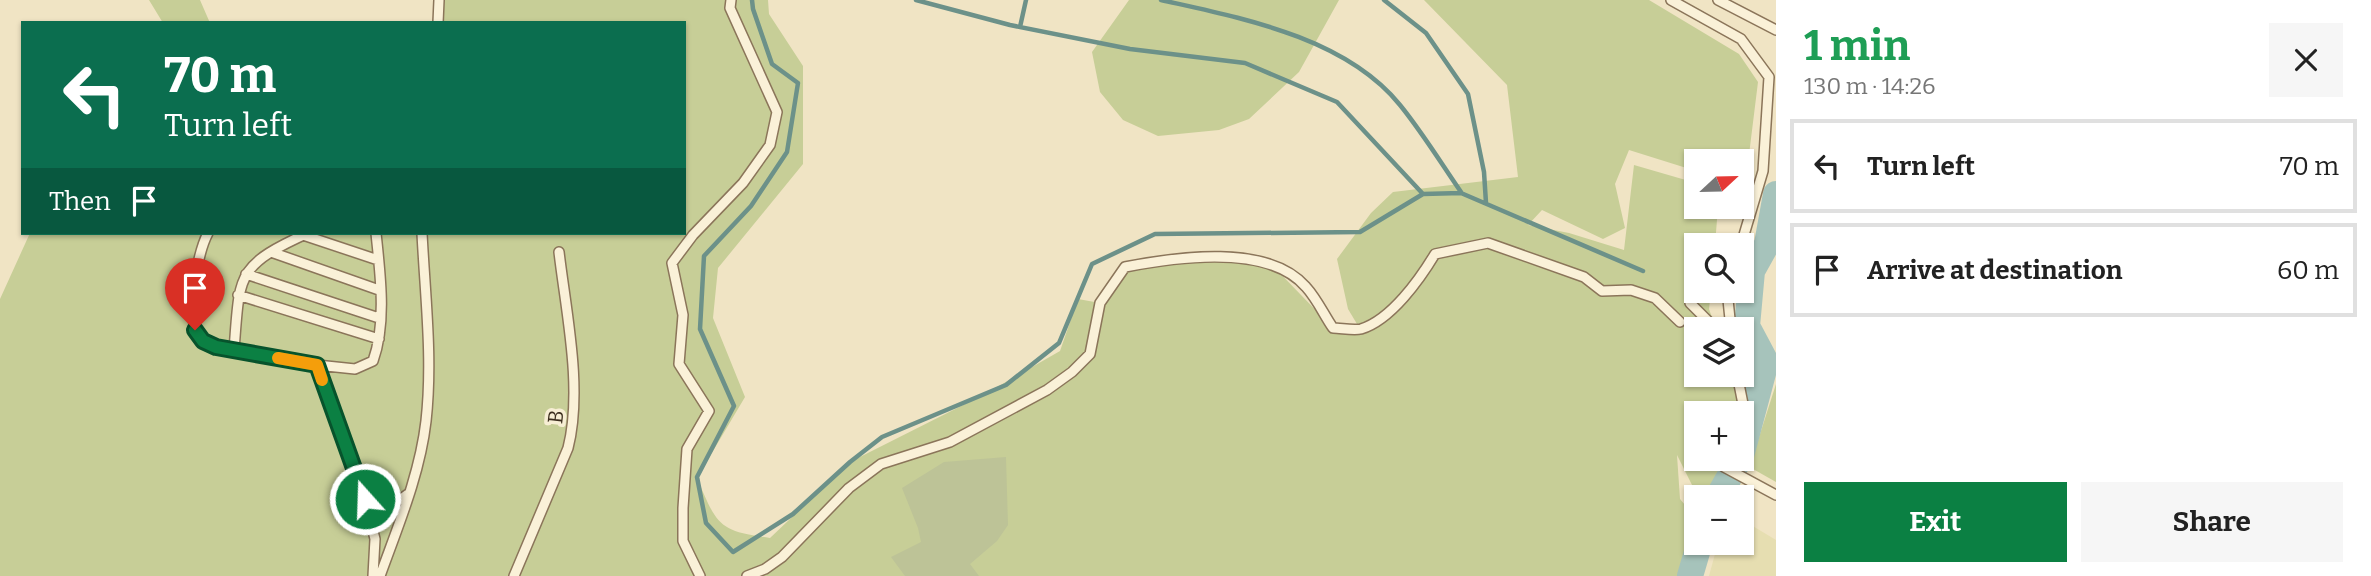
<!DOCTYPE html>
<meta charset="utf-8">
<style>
:root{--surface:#fff;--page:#f6f6f6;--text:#222;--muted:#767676;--line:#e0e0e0;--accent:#0b8043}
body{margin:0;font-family:Bitter,serif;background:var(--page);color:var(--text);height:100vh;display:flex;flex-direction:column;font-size:26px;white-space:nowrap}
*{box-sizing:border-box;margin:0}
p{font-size:23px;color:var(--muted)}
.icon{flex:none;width:38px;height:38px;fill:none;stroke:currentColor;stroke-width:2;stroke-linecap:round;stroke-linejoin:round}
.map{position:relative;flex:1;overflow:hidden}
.sheet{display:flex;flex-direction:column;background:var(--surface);width:595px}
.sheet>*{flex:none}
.top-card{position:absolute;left:21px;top:21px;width:665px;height:214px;border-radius:0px;box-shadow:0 2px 5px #0004;background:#0b6e4f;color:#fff;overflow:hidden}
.needle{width:46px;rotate:68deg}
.buttons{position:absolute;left:1684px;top:149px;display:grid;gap:14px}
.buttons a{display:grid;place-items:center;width:70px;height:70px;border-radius:0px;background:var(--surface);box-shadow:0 2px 5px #0004;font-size:35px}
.pin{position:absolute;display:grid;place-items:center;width:60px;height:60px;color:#fff;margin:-72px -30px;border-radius:50% 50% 50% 0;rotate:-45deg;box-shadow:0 0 7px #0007}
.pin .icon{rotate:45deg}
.me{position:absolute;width:77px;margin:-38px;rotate:340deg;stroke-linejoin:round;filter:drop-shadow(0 0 5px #0008)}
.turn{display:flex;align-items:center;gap:24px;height:147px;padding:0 28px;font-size:32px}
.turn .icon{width:91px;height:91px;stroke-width:2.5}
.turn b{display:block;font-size:49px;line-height:60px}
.then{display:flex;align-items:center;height:66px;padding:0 28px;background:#0003;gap:14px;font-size:26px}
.round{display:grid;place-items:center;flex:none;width:74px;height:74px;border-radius:0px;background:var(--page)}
.overview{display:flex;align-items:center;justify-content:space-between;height:119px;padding:0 28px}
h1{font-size:42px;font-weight:700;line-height:52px;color:#1e9e55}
.cta{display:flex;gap:14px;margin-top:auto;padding:14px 28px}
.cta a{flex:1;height:80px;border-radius:0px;background:var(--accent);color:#fff;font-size:28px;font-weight:700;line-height:80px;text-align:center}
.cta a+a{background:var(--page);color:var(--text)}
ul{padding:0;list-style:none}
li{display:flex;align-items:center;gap:21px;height:94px;margin:0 14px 10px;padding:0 14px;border:4px solid var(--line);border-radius:0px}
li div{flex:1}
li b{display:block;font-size:26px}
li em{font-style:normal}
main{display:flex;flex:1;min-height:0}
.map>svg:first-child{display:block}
</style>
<main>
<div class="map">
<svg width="1776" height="576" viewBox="0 0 1776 576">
<rect width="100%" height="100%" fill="#f0e4c4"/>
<path fill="#e6deb1" d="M 1741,519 L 1776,540 L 1776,576 L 1709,576 L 1718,543 L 1741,542 Z"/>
<path fill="#c7ce97" d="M 149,0 L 200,0 L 210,23 L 163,23 Z
M 438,0 L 768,0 L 769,14 L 803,66 L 803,164 L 718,268 L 713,318 L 745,397 L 697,478 C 717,525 718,531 770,538 L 850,462 L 983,395 L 1060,351 L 1078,299 L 1100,303 L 1125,267 L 1152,262 L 1268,261 L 1333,328 L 1360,329 L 1348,309 L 1337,259 L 1371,213 L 1393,192 L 1518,177 L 1507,85 L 1424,0 L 1649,0 L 1739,54 L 1758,82 L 1745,187 L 1741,186 L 1741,161 L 1696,161 L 1696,171 L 1629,150 L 1615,184 L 1625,228 L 1603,239 L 1542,210 L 1528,225 L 1569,233 L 1624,250 L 1634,165 L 1696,183 L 1696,206 L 1718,207 L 1715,245 L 1696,245 L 1696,290 L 1711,291 L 1709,309 L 1716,329 L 1696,329 L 1696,374 L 1737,375 L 1749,391 L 1741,424 L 1741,413 L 1696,413 L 1696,458 L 1733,459 L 1723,497 L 1698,497 L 1677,455 L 1680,499 L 1696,518 L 1696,542 L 1700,543 L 1688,576 L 0,576 L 0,299 L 30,233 L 684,233 L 684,23 L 435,23 Z
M 1129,0 L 1339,0 L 1299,72 L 1249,119 L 1219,130 L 1158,136 L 1123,120 L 1100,92 L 1092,52 Z
M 1776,384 L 1776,482 L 1753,469 L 1753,456 Z"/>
<path fill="#bdc397" d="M 1006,457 L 1008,525 L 997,541 L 970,564 L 979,576 L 905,576 L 891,557 L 921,542 L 918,528 L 902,488 L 944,462 Z"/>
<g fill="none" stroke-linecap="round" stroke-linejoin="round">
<path stroke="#6c9189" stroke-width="4.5" d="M 752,0 L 753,9 L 772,64 L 798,83 L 787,152 L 751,206 L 704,256 L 700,329 L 734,406 L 697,477 L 706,523 L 733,552 L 793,514 L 850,462 L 882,437 L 1006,385 L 1059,343 L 1092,264 L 1155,234 L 1360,232 L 1423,194 L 1461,193 L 1643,271
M 916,0 L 1010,25 L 1130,49 L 1245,63 L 1337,102 L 1423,194
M 1161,0 C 1241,18 1345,37 1400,105 C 1422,132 1441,163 1461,192
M 1384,0 L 1426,33 L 1468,94 L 1484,172 L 1486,203
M 1020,27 L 1026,0"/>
<path stroke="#a6c3bb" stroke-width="26" d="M 1741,456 L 1766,362 L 1747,326 L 1752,271 L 1767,244 L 1776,194
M 1718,497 L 1740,458
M 1690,576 L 1700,542"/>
<defs>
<path id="lane" d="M 1671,0 L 1741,39 L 1769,77 L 1763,171 L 1741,245
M 1718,0 L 1776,30
M 438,23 L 439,0
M 208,233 C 198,252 187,310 196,330 C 200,340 207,343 216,347 L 317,365 L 365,499 L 375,539 L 373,576
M 303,235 L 378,260
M 271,252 L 379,290
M 246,274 L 379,318
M 1727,290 L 1731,329
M 238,295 L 379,339
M 1690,303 L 1716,329
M 234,350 C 240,275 235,266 308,233
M 317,365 L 355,369 L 373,361 C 387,322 380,273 376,233
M 1737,374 L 1744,409 L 1741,416
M 1727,458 L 1724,467 L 1776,495
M 365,499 C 383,506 393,506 408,494
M 380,576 C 398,526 420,474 426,421 C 433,359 425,295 422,233
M 514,576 L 568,448 C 583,389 566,312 559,252
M 700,576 L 683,541 L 683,508 L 687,449 L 709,411 L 679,364 L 683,315 L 672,263 L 693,235 L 743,183 L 770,145 L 777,112 L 730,8 L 731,0
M 747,576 L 765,569 L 782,557 L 849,488 L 881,464 L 950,442 L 1047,390 L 1072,372 L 1090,354 L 1100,303 L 1125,267 C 1176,257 1268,243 1306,287 C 1317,299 1324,315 1333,328 C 1341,328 1353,331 1361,329 C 1391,320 1420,279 1435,254 L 1488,243 L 1584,277 L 1602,291 L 1631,290 L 1655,298 L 1680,322"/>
</defs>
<use href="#lane" stroke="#8b755a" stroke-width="12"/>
<use href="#lane" stroke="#faf1d8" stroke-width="9"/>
</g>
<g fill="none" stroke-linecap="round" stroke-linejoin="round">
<defs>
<path id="route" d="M 195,330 L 203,341 L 216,347 L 317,365 L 365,499"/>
</defs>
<use href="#route" stroke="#07532c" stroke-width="18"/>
<use href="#route" stroke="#0b8043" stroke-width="12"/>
<path stroke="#f59e0b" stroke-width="12" d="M 278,358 L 317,365 L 322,380"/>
</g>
<g text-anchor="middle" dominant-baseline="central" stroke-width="7" stroke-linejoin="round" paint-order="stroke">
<g font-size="21" fill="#3b2d1e" stroke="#f7eed4">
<text transform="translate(556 417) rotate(-83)">B</text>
</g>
</g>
</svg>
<div class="buttons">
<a><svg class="needle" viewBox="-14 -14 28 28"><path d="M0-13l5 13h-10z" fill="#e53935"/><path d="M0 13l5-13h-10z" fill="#767676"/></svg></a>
<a><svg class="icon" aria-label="search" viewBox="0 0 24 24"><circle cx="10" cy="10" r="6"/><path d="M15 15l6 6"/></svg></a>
<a><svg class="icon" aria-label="layers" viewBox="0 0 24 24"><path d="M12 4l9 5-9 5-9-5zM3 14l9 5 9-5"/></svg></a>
<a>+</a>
<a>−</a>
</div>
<div class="pin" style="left:195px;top:330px;background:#d93025"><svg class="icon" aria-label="arrive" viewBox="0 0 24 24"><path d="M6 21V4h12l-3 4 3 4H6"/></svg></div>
<svg class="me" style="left:365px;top:499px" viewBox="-20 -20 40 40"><circle r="17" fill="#0b8043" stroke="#fff" stroke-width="3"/><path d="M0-11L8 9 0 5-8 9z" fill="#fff"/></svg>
<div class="top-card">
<div class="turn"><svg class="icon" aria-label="left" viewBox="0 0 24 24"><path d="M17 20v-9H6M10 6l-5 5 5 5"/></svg><div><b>70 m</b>Turn left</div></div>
<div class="then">Then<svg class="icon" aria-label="arrive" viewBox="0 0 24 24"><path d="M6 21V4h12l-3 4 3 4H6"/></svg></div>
</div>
</div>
<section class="sheet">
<div class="overview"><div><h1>1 min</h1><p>130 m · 14:26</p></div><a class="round"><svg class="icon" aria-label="close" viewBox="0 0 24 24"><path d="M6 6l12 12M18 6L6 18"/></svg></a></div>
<ul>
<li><svg class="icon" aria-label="left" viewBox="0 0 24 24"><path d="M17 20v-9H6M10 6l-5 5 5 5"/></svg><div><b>Turn left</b></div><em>70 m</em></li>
<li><svg class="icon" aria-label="arrive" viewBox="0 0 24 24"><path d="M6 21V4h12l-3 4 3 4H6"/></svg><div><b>Arrive at destination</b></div><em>60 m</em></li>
</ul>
<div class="cta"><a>Exit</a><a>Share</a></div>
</section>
</main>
